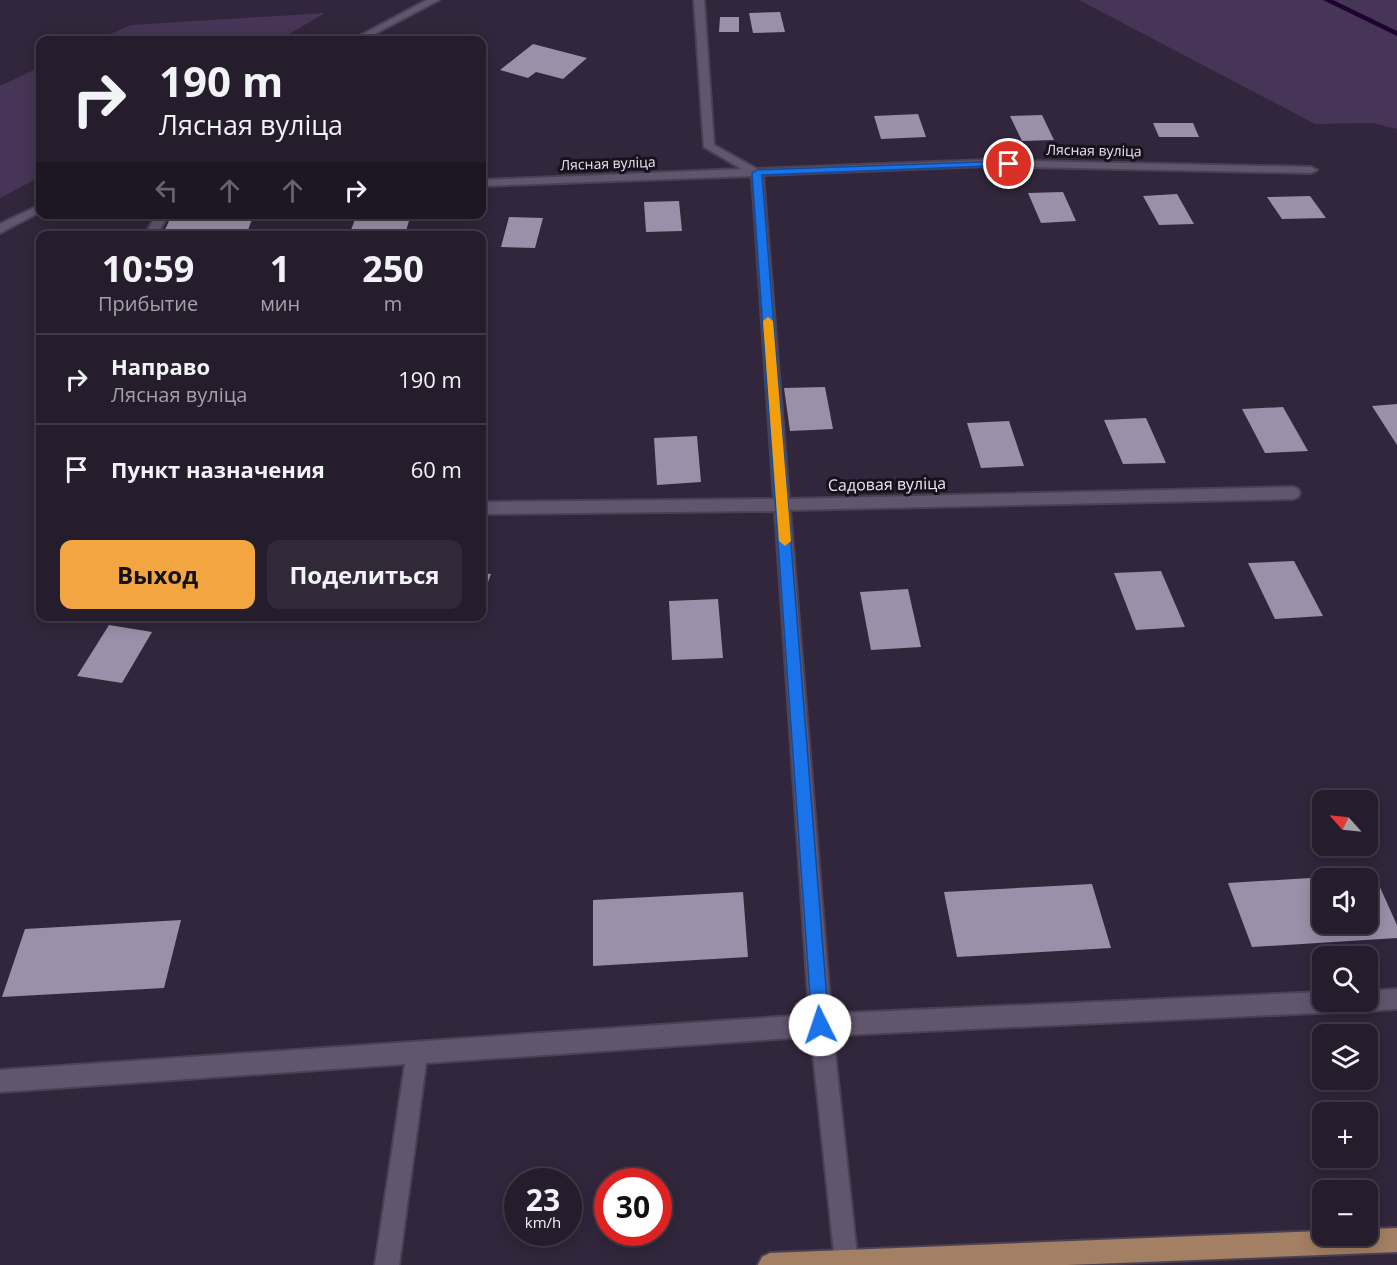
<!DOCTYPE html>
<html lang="ru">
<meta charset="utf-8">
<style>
:root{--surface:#251c2c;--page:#312938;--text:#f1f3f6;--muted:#a3a1a9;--line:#423a48;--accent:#f2a541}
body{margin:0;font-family:"Open Sans",sans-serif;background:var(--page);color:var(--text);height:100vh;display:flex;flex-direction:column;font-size:22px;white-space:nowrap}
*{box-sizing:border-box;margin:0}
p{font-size:20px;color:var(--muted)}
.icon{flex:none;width:33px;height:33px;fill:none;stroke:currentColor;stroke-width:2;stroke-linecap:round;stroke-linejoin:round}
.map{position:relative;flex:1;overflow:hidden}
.sheet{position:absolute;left:36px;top:231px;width:450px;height:390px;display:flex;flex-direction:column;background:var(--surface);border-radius:12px;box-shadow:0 3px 15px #0003,0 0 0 2px var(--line)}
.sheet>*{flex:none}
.banner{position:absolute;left:36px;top:36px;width:450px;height:183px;border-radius:12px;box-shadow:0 3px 15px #0003,0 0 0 2px var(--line);background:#251c2c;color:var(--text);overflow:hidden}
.needle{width:39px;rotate:297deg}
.buttons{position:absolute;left:1312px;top:790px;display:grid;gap:12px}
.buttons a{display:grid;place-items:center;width:66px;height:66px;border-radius:12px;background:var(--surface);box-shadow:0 3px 15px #0003,0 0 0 2px var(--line);font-size:30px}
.speed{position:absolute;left:504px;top:1168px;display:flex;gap:12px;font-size:30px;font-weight:700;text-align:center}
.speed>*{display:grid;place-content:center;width:78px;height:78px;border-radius:50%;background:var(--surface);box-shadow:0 3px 15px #0003,0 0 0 2px var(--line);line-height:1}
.speed small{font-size:15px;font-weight:400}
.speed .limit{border:9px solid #d22;background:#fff;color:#111}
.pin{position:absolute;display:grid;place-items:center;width:51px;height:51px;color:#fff;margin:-26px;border:3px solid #fff;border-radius:50%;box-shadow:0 2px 6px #0007}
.me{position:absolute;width:66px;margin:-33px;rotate:356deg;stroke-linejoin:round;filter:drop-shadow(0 0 4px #0008)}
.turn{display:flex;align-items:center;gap:21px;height:126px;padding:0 24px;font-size:27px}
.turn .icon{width:78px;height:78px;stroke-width:2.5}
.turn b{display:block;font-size:42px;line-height:51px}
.lanes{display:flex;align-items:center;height:57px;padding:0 24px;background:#0003;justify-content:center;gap:30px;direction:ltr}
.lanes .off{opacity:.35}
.eta{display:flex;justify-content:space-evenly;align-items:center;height:102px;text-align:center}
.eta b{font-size:36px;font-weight:700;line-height:42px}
.cta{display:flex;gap:12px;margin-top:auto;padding:12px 24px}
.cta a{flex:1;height:69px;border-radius:12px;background:var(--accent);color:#111;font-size:24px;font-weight:700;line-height:69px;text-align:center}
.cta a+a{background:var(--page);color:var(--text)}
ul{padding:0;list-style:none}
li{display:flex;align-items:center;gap:18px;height:90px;padding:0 24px;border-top:2px solid var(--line)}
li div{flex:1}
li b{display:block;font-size:22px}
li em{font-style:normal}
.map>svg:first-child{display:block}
</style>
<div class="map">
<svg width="1397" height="1265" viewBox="0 0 1397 1265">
<rect width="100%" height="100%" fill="#31263b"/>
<path fill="#463556" d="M 1079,0 L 1397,0 L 1397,129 L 1373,123 L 1315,124 Z
M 325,13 L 279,40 L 97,40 L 131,25 Z
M 40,67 L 40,177 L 0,198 L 0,86 Z"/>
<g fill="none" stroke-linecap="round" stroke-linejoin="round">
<path fill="#1e0230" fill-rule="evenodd" d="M 1323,0 L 1333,0 L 1397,31 L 1397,36 Z"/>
</g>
<path fill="#9c8fa9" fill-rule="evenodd" d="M 780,12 L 785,32 L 753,33 L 749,13 Z
M 720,17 L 739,17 L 739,32 L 719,32 Z
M 533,44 L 587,58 L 563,79 L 536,72 L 528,78 L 500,70 Z
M 918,114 L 926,137 L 881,139 L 874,116 Z
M 1042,115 L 1054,140 L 1022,141 L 1010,116 Z
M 1153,123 L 1193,123 L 1199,137 L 1159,137 Z
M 1063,192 L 1076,221 L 1041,223 L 1028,193 Z
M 1177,194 L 1194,224 L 1159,225 L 1143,196 Z
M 1310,196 L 1326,218 L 1282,219 L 1267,197 Z
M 679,201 L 682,231 L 646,232 L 644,202 Z
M 357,214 L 411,214 L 406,231 L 351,230 Z
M 509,217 L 543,218 L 535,248 L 501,247 Z
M 252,219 L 246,236 L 162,236 L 169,221 Z
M 825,387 L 833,429 L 790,431 L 784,388 Z
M 1397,404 L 1397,445 L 1372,406 Z
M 1283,407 L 1308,451 L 1265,453 L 1242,409 Z
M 1146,418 L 1166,463 L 1123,464 L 1104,420 Z
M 1009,421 L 1024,466 L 981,468 L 967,423 Z
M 697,436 L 701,482 L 657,485 L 654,438 Z
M 1294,561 L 1323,616 L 1275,619 L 1248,563 Z
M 1161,571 L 1185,627 L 1136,630 L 1114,573 Z
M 482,573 L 491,574 L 482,598 Z
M 908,589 L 921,647 L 871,650 L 860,592 Z
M 718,599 L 723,658 L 672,660 L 669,601 Z
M 109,625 L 152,632 L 122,683 L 77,676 Z
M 1374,874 L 1397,925 L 1397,938 L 1252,947 L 1228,883 ZM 1323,879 L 1368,879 L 1368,924 L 1323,924 Z
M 1092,884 L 1111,948 L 957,957 L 944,892 Z
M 743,892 L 748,957 L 593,966 L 593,900 Z
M 181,920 L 164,988 L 2,997 L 25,929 Z"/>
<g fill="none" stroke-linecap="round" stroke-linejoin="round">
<defs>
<path id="service" d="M 1397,989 L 1397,1009 L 1368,1011 L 1361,1008 L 1358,1002 L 1368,1002 L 1368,991 Z
M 1323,992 L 1323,1002 L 1348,1002 L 1345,1009 L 1338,1012 L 821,1036 L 426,1063 L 399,1265 L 375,1265 L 405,1064 L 0,1092 L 0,1070 L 821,1014 Z"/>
<path id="minor" d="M 427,0 L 439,0 L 363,40 L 352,40 Z
M 694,0 L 704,0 L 714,145 L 757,169 L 986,160 L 1311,167 L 1317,170 L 1311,173 L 986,166 L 763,175 L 789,499 L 1293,487 L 1298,489 L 1300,493 L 1298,497 L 1293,499 L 790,510 L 832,1025 L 858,1265 L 836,1265 L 835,1262 L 810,1025 L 775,511 L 482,514 L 482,502 L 774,499 L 752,176 L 482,186 L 482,180 L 742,169 L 704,147 Z
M 40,205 L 40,212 L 0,233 L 0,224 Z
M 157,214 L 169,214 L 156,236 L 144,236 Z"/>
<path id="primary" d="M 1397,1228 L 1397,1252 L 1067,1265 L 758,1265 L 762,1257 L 770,1253 L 1323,1231 L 1323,1236 L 1368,1236 L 1368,1229 Z"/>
</defs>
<use href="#service" stroke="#4b4154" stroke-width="4"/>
<use href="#minor" stroke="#4b4154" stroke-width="4"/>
<use href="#primary" stroke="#4b4154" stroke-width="4"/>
<use href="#service" fill="#62566e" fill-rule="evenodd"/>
<use href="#minor" fill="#62566e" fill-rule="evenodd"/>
<use href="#primary" fill="#a37f63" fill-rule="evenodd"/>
</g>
<path fill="#1a73e8" stroke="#114b97" stroke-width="1.5" d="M 1009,161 L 1014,164 L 1013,165 L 762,175 L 829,1025 L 827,1031 L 820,1033 L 814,1031 L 812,1025 L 752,173 L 757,170 Z"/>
<path fill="#f59e0b" d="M 768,317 L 773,321 L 791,541 L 785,546 L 779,541 L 763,321 Z"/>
<g text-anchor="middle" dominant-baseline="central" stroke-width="6" stroke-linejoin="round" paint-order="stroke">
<g font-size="14" fill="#eae4f2" stroke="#16111b">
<text transform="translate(1094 150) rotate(1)">Лясная вуліца</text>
<text transform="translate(608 163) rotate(-2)">Лясная вуліца</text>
</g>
<g font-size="16" fill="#eae4f2" stroke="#16111b">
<text transform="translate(887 484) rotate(-1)">Садовая вуліца</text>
</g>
</g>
</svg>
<div class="buttons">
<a><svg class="needle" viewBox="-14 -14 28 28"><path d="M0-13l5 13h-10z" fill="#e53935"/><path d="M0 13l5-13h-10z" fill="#a3a1a9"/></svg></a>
<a><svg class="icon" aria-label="sound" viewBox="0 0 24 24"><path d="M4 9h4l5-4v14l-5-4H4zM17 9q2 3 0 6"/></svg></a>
<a><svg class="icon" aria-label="search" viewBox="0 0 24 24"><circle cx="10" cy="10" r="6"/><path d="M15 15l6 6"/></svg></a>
<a><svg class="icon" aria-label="layers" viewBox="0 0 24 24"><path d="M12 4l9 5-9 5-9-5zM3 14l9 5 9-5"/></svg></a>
<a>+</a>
<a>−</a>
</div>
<div class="speed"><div>23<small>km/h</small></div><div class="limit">30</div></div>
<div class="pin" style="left:1009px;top:164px;background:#d93025"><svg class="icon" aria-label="arrive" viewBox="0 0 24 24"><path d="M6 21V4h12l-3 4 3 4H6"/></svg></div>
<svg class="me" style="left:820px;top:1025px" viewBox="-20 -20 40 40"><circle r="19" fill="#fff"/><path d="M0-13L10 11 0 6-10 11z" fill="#1a73e8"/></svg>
<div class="banner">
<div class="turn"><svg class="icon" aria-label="right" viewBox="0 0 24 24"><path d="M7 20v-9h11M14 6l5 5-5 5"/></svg><div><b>190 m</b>Лясная вуліца</div></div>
<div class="lanes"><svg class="icon off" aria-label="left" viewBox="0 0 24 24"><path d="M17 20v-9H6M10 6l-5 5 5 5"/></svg><svg class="icon off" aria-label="ahead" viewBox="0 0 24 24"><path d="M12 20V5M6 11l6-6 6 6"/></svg><svg class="icon off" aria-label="ahead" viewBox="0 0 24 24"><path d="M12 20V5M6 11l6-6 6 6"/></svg><svg class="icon" aria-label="right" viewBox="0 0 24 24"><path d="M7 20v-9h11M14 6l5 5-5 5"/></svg></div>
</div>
<section class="sheet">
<div class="eta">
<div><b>10:59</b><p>Прибытие</p></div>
<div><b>1</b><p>мин</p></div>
<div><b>250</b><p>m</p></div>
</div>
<ul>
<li><svg class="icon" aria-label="right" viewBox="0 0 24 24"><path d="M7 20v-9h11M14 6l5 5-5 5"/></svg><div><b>Направо</b><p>Лясная вуліца</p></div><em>190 m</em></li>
<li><svg class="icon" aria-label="arrive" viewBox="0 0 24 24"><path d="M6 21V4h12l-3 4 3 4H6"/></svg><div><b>Пункт назначения</b></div><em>60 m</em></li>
</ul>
<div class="cta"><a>Выход</a><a>Поделиться</a></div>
</section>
</div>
